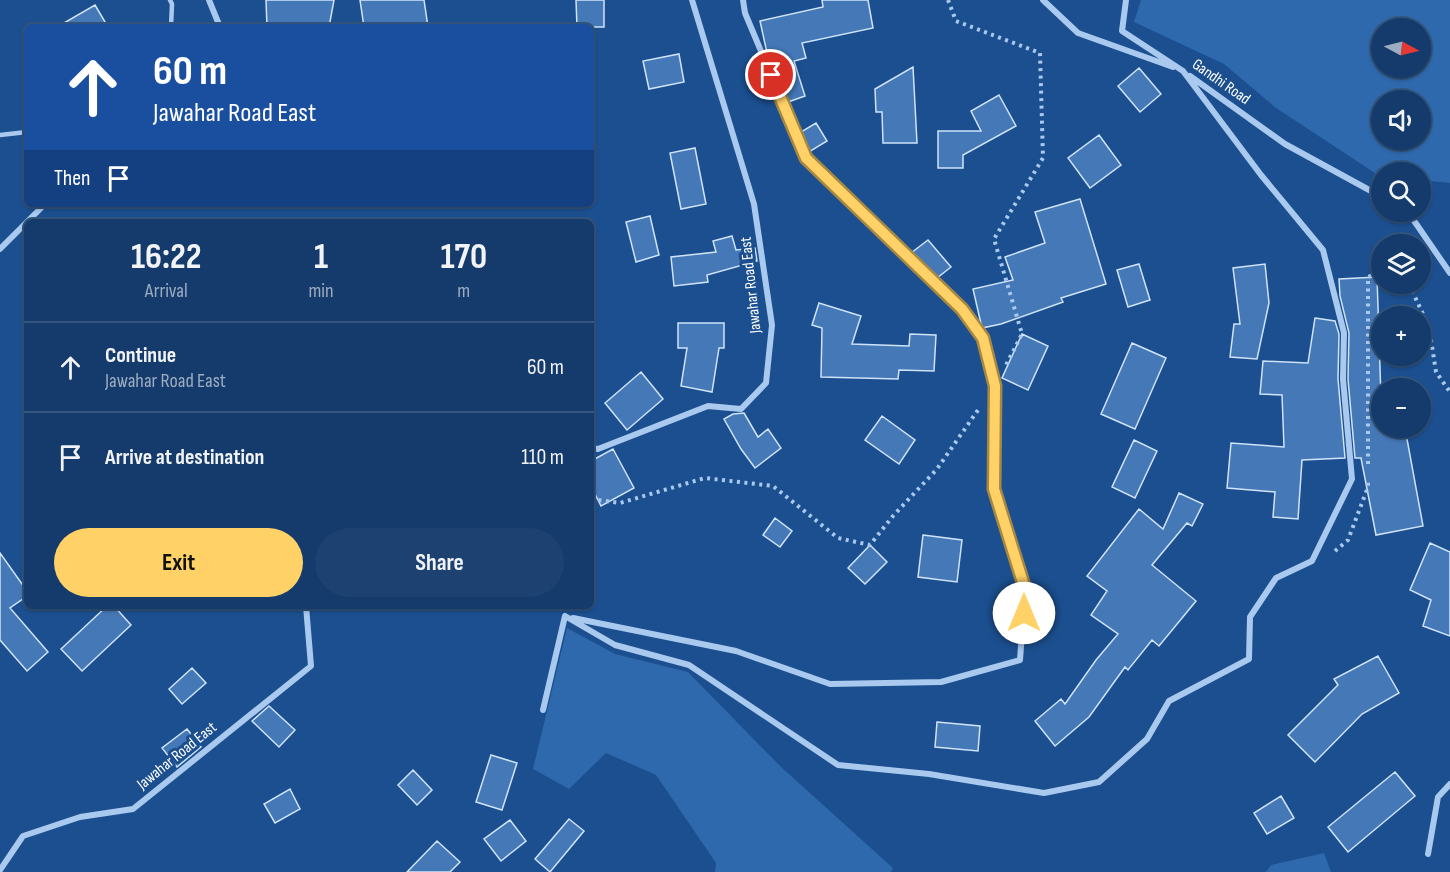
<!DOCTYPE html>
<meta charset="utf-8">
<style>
:root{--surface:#143b6b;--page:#1d4271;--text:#f1f3f6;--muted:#9dadc1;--line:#33557e;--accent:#ffd166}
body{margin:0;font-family:"Sofia Sans Condensed",sans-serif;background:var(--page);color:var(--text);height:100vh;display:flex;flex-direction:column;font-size:22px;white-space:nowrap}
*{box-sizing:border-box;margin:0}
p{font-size:20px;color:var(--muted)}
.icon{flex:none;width:33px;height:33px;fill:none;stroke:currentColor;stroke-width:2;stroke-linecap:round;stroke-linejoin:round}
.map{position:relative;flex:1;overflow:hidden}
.details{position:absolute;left:24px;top:219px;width:570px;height:390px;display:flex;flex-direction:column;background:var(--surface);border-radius:9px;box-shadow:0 2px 4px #0004,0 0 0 2px var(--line)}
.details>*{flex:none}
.banner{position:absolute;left:24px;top:24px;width:570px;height:183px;border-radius:9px;box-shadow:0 2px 4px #0004,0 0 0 2px var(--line);background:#1a4fa0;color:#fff;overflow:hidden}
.needle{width:39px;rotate:97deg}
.controls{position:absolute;left:1371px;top:18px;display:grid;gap:12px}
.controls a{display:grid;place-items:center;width:60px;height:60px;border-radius:50%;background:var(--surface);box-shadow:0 2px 4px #0004,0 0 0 2px var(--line);font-size:30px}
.pin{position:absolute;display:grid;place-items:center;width:51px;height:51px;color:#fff;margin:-26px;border:3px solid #fff;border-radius:50%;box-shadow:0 2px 6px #0007}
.me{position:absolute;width:66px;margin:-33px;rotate:0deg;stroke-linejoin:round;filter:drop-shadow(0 0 4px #0008)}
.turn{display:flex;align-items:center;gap:21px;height:126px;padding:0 30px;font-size:27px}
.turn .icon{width:78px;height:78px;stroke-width:2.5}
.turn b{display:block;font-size:42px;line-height:51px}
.then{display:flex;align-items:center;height:57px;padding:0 30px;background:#0003;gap:12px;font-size:22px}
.eta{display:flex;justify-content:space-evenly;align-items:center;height:102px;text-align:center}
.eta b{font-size:36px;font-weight:700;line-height:42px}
.action{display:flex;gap:12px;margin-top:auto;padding:12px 30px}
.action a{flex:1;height:69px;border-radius:36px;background:var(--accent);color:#111;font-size:24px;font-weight:700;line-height:69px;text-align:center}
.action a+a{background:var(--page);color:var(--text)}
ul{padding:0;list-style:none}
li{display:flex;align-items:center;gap:18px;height:90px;padding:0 30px;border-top:2px solid var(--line)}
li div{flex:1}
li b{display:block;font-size:22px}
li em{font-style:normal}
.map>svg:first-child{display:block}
</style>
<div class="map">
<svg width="1450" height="872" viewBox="0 0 1450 872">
<rect width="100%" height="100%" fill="#1b4f8f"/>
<path fill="#2e69ad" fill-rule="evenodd" d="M 1141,0 L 1450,0 L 1450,183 L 1421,180 L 1420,172 L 1382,172 L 1381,176 L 1378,175 L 1276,108 L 1224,64 L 1134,22 ZM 1382,28 L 1420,28 L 1420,68 L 1382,68 ZM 1382,100 L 1420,100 L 1420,140 L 1382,140 Z
M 567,628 L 615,654 L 688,672 L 780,766 L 893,868 L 891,872 L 715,872 L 716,863 L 656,775 L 606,753 L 569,789 L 533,769 Z
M 1324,853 L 1331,872 L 1266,872 L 1271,865 Z"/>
<path fill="#4478b7" stroke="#cfe3fa" stroke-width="1.5" d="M 266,0 L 334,0 L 329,27 L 267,27 Z
M 360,0 L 424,0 L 428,27 L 364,27 Z
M 576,0 L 604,0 L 604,27 L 577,27 Z
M 822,0 L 868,0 L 873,28 L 802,43 L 806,58 L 794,61 L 805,96 L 788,102 L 767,53 L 760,21 L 823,7 Z
M 95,5 L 108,27 L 57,27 Z
M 679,54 L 684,82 L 649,89 L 643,61 Z
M 913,67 L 917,143 L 883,143 L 882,112 L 876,112 L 875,89 Z
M 1139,68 L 1161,94 L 1140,112 L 1118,86 Z
M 999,95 L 1016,126 L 963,155 L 963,168 L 938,168 L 938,131 L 981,131 L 971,111 Z
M 816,123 L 827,141 L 809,152 L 801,132 Z
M 1099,135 L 1121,165 L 1090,188 L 1068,158 Z
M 695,148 L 706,204 L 681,209 L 670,153 Z
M 1080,199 L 1106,284 L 1061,298 L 1063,302 L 1001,324 L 982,328 L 973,289 L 1013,280 L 1005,257 L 1045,243 L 1035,212 Z
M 650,216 L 659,255 L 636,262 L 626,222 Z
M 732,236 L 736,250 L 755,248 L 757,261 L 707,275 L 708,282 L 674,286 L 671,257 L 716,252 L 713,241 Z
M 928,240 L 951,267 L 937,278 L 911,253 Z
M 1139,264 L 1150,300 L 1128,307 L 1117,270 Z
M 1265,264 L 1269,303 L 1257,359 L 1230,357 L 1234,324 L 1240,324 L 1233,268 Z
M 1377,277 L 1382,428 L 1405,428 L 1423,526 L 1376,535 L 1361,458 L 1355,458 L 1348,379 L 1349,333 L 1340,296 L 1339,279 Z
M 819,303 L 861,316 L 852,344 L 909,346 L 910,334 L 936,335 L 934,371 L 899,370 L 898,379 L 821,377 L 822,328 L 812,325 Z
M 1315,318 L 1335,321 L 1339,334 L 1338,379 L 1345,458 L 1302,460 L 1298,519 L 1273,517 L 1275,492 L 1227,488 L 1231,443 L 1284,447 L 1282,395 L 1260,394 L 1263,361 L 1308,363 Z
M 678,323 L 724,323 L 724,348 L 719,348 L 712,392 L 681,386 L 687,348 L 678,348 Z
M 1022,334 L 1048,346 L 1028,390 L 1002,378 Z
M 1132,343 L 1166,358 L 1135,429 L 1101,414 Z
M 641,372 L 663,399 L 627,430 L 605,403 Z
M 744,413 L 758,437 L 768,429 L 781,448 L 755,468 L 741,449 L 724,419 L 733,414 Z
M 882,416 L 915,440 L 899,464 L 865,440 Z
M 1134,440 L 1157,451 L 1135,498 L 1112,487 Z
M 613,449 L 634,488 L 601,506 L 591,486 L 591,461 Z
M 1179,493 L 1203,504 L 1192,526 L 1187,523 L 1152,565 L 1196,601 L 1159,646 L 1152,640 L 1128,670 L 1125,667 L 1089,717 L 1055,746 L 1035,721 L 1061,699 L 1065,704 L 1096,660 L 1118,634 L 1091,615 L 1107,591 L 1087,576 L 1139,509 L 1163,529 Z
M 775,518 L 792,531 L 780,547 L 763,535 Z
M 923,535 L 962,540 L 957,582 L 918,577 Z
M 1430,543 L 1450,552 L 1450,636 L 1423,626 L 1431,600 L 1410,590 Z
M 870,545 L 887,562 L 865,584 L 848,568 Z
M 0,553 L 27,591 L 27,596 L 10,608 L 48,652 L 27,671 L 0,640 Z
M 107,606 L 114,606 L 131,625 L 82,671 L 61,649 Z
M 1378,656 L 1399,693 L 1362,714 L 1315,762 L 1288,735 L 1338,685 L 1334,679 Z
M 192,668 L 206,683 L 182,704 L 169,689 Z
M 269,706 L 295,730 L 279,747 L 252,721 Z
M 937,722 L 980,726 L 978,751 L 935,747 Z
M 187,729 L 201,747 L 177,767 L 162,748 Z
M 491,755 L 517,763 L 502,810 L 476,802 Z
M 413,770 L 432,790 L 417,805 L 398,785 Z
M 1395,772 L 1415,796 L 1348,852 L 1328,827 Z
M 290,789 L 300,809 L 275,823 L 264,804 Z
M 1281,796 L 1294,818 L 1267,834 L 1254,813 Z
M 569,819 L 584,831 L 550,872 L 535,859 Z
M 510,820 L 526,841 L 501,861 L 484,839 Z
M 437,841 L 460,862 L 450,872 L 407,872 Z"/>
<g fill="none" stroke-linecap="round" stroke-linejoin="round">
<path stroke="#a9c9ee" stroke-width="4" stroke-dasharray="3 4.5" stroke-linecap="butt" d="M 948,0 L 956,21 L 1040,53 L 1043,158 L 994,239 L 1022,334 L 1006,365
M 1409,284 L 1429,327 L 1436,372 L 1450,392
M 1368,464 L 1368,277 L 1382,271
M 591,499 L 620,503 L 705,478 L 773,486 L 838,538 L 870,545 L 893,516 L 937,469 L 978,410
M 1335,551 L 1348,540 L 1368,487 L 1368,481"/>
<path stroke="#a9c9ee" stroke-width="4.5" d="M 170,0 L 172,4 L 171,27
M 0,135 L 27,132"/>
<path stroke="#a9c9ee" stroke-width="6" d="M 209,0 L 220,27
M 1043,0 L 1078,33 L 1173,67
M 1190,76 L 1285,144 L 1382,197
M 1408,212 L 1450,273
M 0,249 L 45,204
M 591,448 L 598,449 L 708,406 L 741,409 L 766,383 L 772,325 L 754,204 L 692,0
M 565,616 L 615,645 L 689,665 L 838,765 L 929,774 L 1044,793 L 1099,782 L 1147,739 L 1169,701 L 1249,659 L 1250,617 L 1276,578 L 1312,561 L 1352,479 L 1343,379 L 1344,333 L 1323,250 L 1261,175 L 1183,71 L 1122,31 L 1126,0
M 573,618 L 736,651 L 830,684 L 941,682 L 1020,660 L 1025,589 L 994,489 L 995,386 L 983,338 L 961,309 L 806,158 L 745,13 L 743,0
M 543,710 L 565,616
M 1428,854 L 1438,797 L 1450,784
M 0,870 L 23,836 L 80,817 L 133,809 L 311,666 L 306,606"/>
</g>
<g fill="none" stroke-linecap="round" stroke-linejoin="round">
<defs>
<path id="route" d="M 771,75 L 806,158 L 962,309 L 983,338 L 995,386 L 994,489 L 1025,589 L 1024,613"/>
</defs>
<use href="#route" stroke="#a68842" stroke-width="15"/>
<use href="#route" stroke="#ffd166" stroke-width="10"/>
</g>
<g text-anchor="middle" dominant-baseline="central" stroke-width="6" stroke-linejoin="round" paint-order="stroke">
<g font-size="16" fill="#fff" stroke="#1b4f8f">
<text transform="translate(1221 82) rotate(35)">Gandhi Road</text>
<text transform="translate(751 285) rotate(-96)">Jawahar Road East</text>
<text transform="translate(177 756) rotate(-39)">Jawahar Road East</text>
</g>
</g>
</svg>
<div class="controls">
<a><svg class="needle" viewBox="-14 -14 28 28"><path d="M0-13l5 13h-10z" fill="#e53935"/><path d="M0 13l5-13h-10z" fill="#9dadc1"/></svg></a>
<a><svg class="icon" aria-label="sound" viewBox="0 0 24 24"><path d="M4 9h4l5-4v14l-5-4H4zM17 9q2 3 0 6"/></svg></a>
<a><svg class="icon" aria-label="search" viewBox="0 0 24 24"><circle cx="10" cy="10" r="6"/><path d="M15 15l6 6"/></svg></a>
<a><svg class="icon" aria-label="layers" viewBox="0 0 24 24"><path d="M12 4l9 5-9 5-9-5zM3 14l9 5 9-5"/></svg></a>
<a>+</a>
<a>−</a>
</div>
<div class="pin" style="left:771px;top:75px;background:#d93025"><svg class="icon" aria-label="arrive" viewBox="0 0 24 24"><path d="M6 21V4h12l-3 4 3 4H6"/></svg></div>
<svg class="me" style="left:1024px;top:613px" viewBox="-20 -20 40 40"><circle r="19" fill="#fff"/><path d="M0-13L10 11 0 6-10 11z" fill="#ffd166"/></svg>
<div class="banner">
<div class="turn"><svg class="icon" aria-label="ahead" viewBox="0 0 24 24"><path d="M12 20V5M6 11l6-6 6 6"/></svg><div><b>60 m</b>Jawahar Road East</div></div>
<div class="then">Then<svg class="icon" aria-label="arrive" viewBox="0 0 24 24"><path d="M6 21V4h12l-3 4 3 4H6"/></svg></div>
</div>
<section class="details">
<div class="eta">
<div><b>16:22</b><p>Arrival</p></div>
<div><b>1</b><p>min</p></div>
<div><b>170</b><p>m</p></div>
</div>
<ul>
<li><svg class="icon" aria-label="ahead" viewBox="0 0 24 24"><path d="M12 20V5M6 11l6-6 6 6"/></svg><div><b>Continue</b><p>Jawahar Road East</p></div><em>60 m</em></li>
<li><svg class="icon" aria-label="arrive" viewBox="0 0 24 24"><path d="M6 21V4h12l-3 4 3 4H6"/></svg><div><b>Arrive at destination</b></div><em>110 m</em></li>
</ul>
<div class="action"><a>Exit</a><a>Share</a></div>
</section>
</div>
